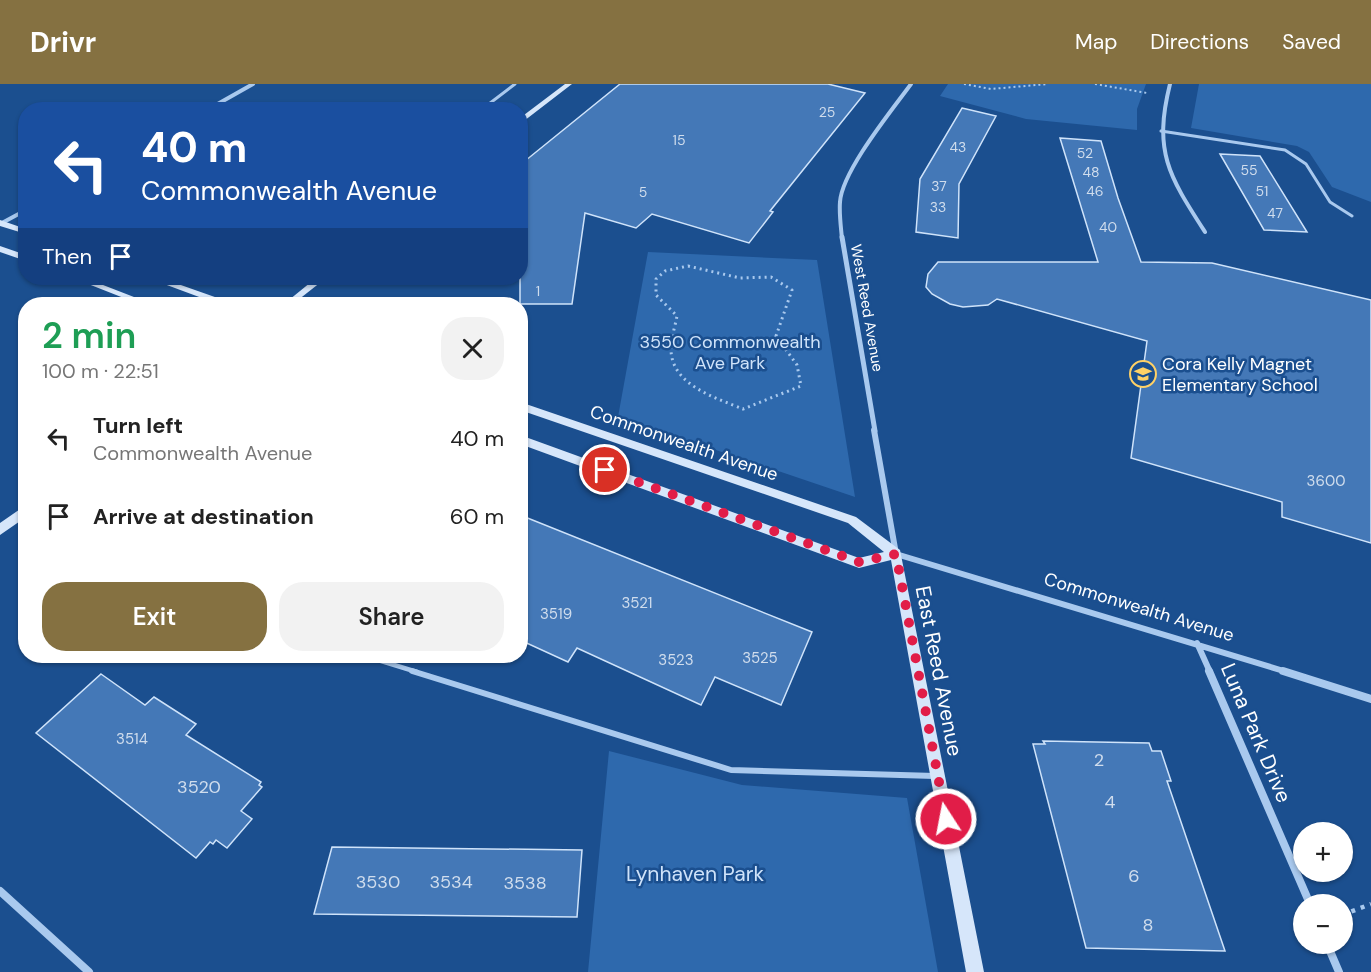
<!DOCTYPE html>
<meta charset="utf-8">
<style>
:root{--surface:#fff;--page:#f2f2f2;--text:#222;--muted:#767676;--accent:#857141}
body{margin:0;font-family:"DM Sans",sans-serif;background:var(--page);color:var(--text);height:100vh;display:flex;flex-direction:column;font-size:22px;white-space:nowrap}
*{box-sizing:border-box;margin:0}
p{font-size:20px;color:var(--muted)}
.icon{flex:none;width:33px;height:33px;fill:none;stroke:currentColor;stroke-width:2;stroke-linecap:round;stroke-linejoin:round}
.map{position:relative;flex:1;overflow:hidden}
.sheet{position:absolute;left:18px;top:213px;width:510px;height:366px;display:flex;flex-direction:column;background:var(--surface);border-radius:24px;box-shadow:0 2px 4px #0004}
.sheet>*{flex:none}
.top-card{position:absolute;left:18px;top:18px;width:510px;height:183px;border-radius:24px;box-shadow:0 2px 4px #0004;background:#1a4fa0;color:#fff;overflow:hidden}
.tools{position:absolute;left:1293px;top:738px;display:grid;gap:12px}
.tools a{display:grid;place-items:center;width:60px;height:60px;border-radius:50%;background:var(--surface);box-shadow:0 2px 4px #0004;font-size:30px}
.pin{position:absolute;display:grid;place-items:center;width:51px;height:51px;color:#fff;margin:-26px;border:3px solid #fff;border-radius:50%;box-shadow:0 2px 6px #0007}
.me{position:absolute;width:66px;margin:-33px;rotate:349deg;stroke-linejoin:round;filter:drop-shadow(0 0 4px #0008)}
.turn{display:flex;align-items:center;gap:21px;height:126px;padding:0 24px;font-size:27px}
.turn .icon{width:78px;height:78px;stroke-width:2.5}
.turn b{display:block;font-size:42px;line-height:51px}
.then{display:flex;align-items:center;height:57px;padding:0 24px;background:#0003;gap:12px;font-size:22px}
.round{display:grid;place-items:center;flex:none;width:63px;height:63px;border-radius:24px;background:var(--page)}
.overview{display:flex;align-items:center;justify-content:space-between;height:102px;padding:0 24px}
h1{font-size:36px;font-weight:600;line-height:45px;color:#1e9e55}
.button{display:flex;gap:12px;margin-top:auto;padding:12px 24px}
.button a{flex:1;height:69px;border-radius:24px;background:var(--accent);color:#fff;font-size:24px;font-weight:600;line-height:69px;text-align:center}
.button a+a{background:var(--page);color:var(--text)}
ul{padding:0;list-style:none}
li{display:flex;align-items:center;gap:18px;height:78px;padding:0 24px}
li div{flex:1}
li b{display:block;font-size:22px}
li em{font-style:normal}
header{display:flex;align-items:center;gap:36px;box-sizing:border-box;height:84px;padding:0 30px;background:var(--accent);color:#fff}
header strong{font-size:28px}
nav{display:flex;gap:33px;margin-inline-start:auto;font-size:21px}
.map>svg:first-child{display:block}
</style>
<header>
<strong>Drivr</strong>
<nav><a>Map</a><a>Directions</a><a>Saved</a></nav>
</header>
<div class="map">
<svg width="1371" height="888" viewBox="0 0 1371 888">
<rect width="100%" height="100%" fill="#1b4f8f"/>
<path fill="#2e69ad" d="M 948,0 L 1146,0 L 1137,25 L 1137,46 L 1026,35 L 940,12 Z
M 1199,0 L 1371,0 L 1371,118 L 1332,103 L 1309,68 L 1297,62 L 1191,44 Z
M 648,168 L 817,176 L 855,413 L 618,333 Z
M 609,667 L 742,701 L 907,714 L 938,888 L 588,888 Z"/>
<path fill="#4478b7" stroke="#cfe3fa" stroke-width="1.5" d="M 620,0 L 828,0 L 865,9 L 770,127 L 773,128 L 749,159 L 652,130 L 636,144 L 585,129 L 572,220 L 520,220 L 520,81 Z
M 962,24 L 996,32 L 959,100 L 958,154 L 916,148 L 920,95 Z
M 1060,54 L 1101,57 L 1118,114 L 1141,178 L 1212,179 L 1371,216 L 1371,459 L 1282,433 L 1282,418 L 1131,374 L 1147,257 L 997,215 L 988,221 L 963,223 L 950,220 L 932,210 L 926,203 L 928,190 L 938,178 L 1098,178 Z
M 1220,70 L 1260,72 L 1307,148 L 1264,146 Z
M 520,431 L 812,548 L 781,621 L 715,593 L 701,621 L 577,564 L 568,578 L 520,556 Z
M 101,590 L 145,621 L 154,613 L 196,640 L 186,651 L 261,698 L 259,701 L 262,703 L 241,727 L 252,735 L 227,764 L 216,756 L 213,760 L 210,758 L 196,774 L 36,649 Z
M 1043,657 L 1149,659 L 1152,667 L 1161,667 L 1171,697 L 1167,697 L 1225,867 L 1086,864 L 1033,660 L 1045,660 Z
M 332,763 L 582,766 L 577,833 L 314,830 Z"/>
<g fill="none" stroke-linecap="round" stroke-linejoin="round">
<path stroke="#a9c9ee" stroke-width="2" stroke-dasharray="2 3" stroke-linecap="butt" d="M 964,0 L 991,5 L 1048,0
M 1095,0 L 1147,9"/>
<path stroke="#a9c9ee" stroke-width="3" stroke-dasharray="2 4" stroke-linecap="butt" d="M 688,182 L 740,194 L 771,193 L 792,206 L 776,252 L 797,281 L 801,302 L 743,325 C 716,314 671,301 671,265 C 671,254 675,243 677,232 L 656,211 L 656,195 L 665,187 Z"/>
<path stroke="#a9c9ee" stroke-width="4.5" stroke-dasharray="4 6" stroke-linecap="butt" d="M 1342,831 L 1371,820"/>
<path stroke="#a9c9ee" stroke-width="3" d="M 481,26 L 515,0
M 1161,47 L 1285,66 L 1306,80 L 1330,118 L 1352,132"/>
<path stroke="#a9c9ee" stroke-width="4.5" d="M 365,572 L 417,588"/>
<path stroke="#a9c9ee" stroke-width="6" d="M 412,587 L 731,686 L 935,692"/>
<path stroke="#a9c9ee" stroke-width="4" d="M 1170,0 C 1153,68 1169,92 1205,148
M 207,26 L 253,0
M 0,140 L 26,126
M 842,155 C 841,143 839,130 840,118 C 842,87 892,26 911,0"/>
<path stroke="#a9c9ee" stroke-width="5" d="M 842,153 L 875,347"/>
<path stroke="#a9c9ee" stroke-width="6" d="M 874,346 L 896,470 L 1287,588
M 1197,559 L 1210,588"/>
<path stroke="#a9c9ee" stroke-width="8" d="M 1209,587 L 1310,820
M 1283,587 L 1371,615
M 0,807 L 89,888
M 1327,860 L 1339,888"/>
<path fill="#d6e6fa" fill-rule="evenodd" d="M 565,0 L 572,0 L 520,40 L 520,34 Z
M 0,136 L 26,145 L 26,150 L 0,142 Z
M 0,162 L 26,171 L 26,177 L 0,168 Z
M 73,194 L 85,194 L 152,220 L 139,220 Z
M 148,194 L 161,194 L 229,218 L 231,220 L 218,220 Z
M 316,194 L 326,194 L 293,220 L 284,220 Z
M 520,318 L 856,433 L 900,466 L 984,888 L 966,888 L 891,476 L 859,484 L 520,360 L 520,351 L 859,474 L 884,468 L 848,439 L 520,326 Z
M 26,421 L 26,433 L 0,451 L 0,439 Z"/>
</g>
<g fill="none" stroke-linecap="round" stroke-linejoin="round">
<path stroke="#e11d48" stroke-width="10" stroke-dasharray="0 18" d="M 605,386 L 859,478 L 896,470 L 946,735"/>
</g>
<defs>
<symbol id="school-ring" viewBox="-11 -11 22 22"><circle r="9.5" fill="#1b4f8f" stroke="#ffd166" stroke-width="1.5"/><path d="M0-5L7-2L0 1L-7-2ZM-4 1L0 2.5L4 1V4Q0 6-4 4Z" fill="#ffd166"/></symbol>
</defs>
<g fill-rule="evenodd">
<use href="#school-ring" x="1128" y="275" width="30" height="30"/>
</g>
<g text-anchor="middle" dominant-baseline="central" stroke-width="5" stroke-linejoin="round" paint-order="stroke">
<g font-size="14" fill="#d0dded">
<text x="827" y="28">25</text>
<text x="679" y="56">15</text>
<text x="958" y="63">43</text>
<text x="1085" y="69">52</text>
<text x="1249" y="86">55</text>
<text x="1091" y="88">48</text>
<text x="939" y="102">37</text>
<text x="1095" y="107">46</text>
<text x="1262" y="107">51</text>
<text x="643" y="108">5</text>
<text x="938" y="123">33</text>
<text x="1275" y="129">47</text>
<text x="1108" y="143">40</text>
<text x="538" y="207">1</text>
</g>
<g font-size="15" fill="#fff" stroke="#1b4f8f">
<text transform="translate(867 224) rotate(80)">West Reed Avenue</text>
</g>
<g font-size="15" fill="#d0dded">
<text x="1326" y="397">3600</text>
<text x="637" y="519">3521</text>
<text x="556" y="530">3519</text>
<text x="760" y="574">3525</text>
<text x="676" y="576">3523</text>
<text x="132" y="655">3514</text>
</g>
<g font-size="18" fill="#cfe3fa" stroke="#1b4f8f">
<text x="730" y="258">3550 Commonwealth<tspan x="730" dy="21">Ave Park</tspan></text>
</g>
<g font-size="18" fill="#fff" stroke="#1b4f8f" text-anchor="start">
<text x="1162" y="280">Cora Kelly Magnet<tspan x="1162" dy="21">Elementary School</tspan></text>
</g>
<g font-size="18" fill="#fff" stroke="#1b4f8f">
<text transform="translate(684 359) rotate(19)">Commonwealth Avenue</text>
<text transform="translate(1139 523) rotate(17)">Commonwealth Avenue</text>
</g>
<g font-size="18" fill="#d0dded">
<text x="1099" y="676">2</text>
<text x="199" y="703">3520</text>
<text x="1110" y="718">4</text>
<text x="1134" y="792">6</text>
<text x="378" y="798">3530</text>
<text x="451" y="798">3534</text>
<text x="525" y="799">3538</text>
<text x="1148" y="841">8</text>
</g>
<g font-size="21" fill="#fff" stroke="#1b4f8f">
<text transform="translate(939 587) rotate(79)">East Reed Avenue</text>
<text transform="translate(1256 649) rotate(67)">Luna Park Drive</text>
</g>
<g font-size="21" fill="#cfe3fa" stroke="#1b4f8f">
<text x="695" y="790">Lynhaven Park</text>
</g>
</g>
</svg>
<div class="tools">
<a>+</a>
<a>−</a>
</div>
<div class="pin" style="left:605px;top:386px;background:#d93025"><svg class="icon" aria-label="arrive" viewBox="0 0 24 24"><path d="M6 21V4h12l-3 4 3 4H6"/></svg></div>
<svg class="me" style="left:946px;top:735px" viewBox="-20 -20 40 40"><circle r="17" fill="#e11d48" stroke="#fff" stroke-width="3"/><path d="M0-11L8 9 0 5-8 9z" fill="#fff"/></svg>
<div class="top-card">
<div class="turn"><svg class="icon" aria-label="left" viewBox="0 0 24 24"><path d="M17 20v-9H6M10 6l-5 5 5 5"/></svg><div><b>40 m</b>Commonwealth Avenue</div></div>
<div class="then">Then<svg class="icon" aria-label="arrive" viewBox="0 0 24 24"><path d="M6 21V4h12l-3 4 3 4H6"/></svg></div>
</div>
<section class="sheet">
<div class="overview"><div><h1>2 min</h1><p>100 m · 22:51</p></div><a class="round"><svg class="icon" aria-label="close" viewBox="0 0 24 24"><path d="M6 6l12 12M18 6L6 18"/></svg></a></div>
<ul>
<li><svg class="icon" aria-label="left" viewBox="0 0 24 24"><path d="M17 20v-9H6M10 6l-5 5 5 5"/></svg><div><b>Turn left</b><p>Commonwealth Avenue</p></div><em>40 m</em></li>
<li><svg class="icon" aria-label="arrive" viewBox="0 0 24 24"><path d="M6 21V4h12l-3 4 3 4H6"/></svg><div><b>Arrive at destination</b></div><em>60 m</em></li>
</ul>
<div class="button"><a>Exit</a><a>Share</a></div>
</section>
</div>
